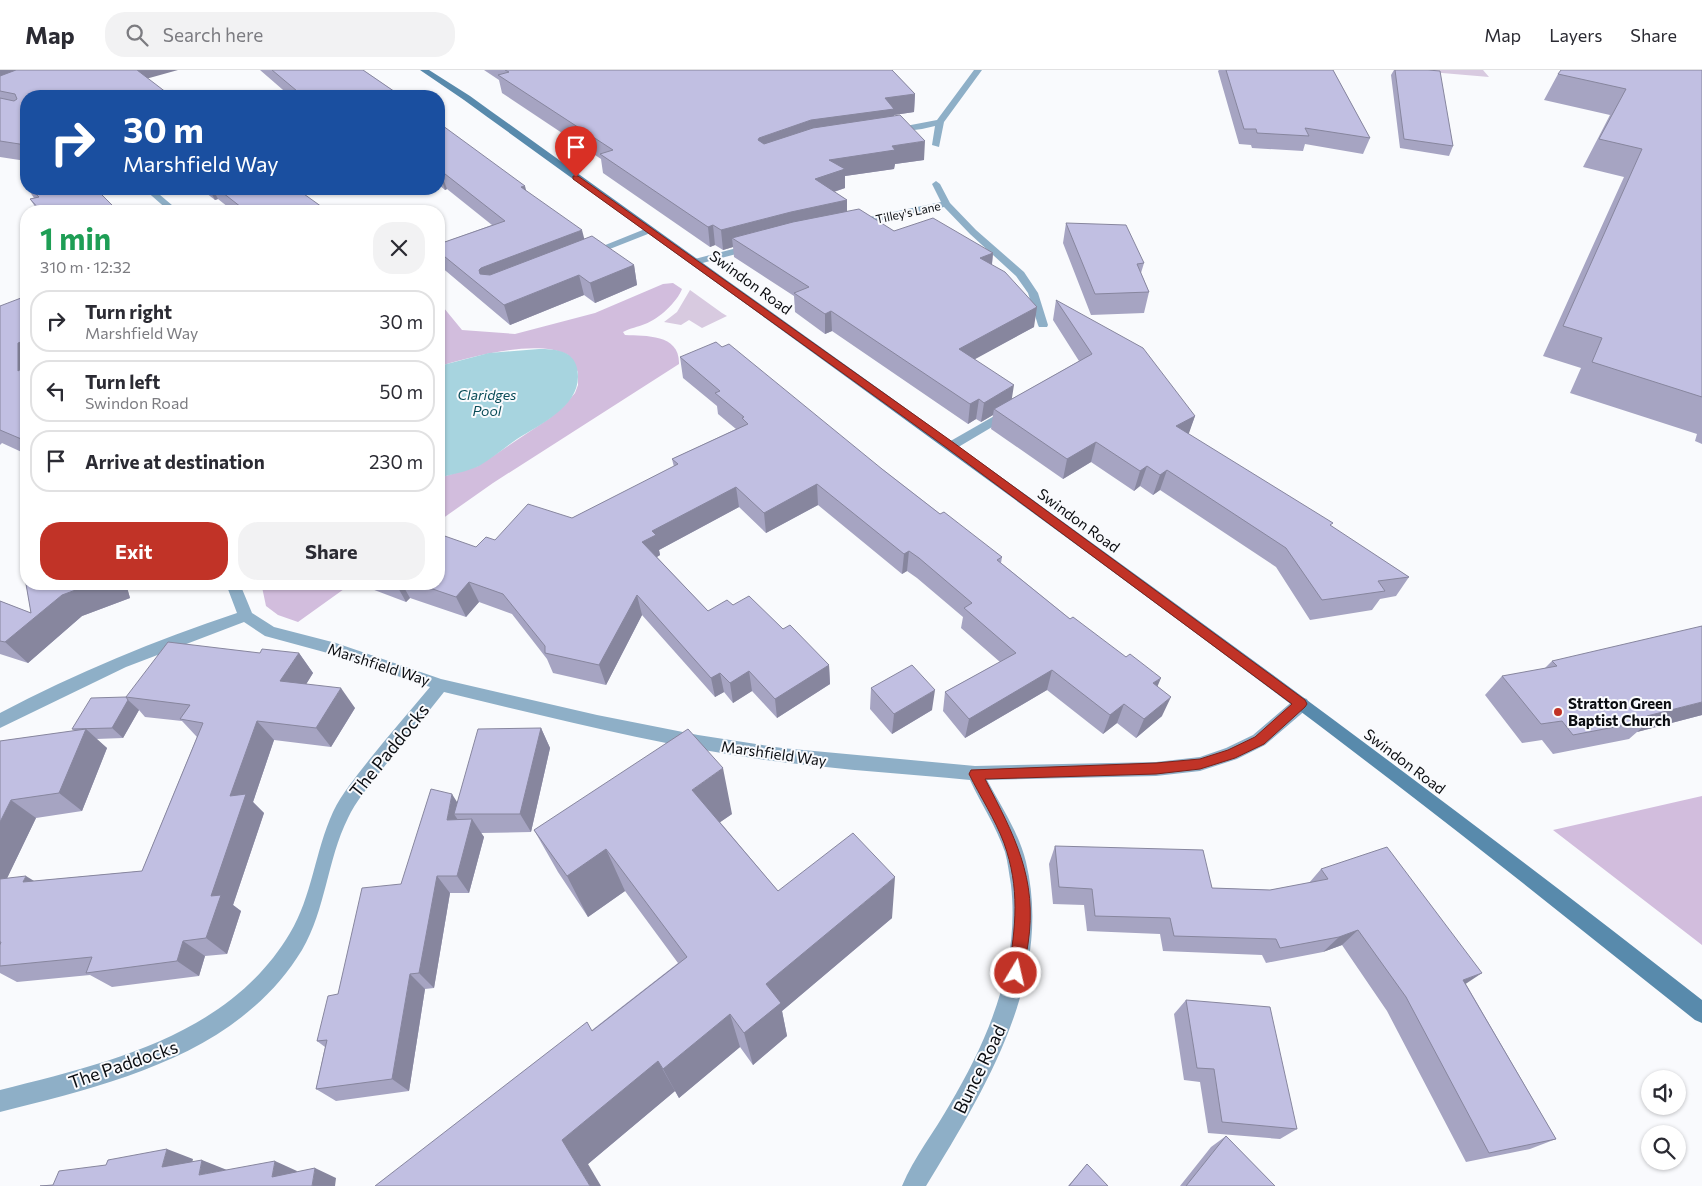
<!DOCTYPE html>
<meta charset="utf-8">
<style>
:root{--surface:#fff;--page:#f2f2f3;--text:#2b2b33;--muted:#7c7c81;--line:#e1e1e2;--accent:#c13327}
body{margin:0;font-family:Commissioner,sans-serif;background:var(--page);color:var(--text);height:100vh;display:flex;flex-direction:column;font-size:19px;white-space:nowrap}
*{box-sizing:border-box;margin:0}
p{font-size:16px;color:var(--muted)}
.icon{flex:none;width:28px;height:28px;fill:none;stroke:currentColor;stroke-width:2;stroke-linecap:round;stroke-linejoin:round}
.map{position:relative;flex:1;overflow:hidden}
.panel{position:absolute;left:20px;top:135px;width:425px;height:385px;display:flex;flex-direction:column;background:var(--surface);border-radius:20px;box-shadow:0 1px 4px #0004}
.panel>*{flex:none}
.guide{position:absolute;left:20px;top:20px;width:425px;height:105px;border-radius:20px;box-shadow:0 1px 4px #0004;background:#1a4fa0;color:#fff;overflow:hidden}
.tools{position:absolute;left:1641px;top:1000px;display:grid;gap:10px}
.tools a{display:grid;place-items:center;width:45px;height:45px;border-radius:50%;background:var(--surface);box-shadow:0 1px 4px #0004;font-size:25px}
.pin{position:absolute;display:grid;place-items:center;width:42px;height:42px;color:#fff;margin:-51px -21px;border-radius:50% 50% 50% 0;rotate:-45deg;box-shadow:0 0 5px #0007}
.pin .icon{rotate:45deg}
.me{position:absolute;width:55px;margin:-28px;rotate:9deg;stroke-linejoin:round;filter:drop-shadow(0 0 4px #0008)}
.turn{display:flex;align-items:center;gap:18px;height:105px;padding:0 20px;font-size:22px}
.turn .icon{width:65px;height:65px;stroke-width:2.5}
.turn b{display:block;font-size:35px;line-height:42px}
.round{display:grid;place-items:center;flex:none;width:52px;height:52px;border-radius:20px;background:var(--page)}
.summary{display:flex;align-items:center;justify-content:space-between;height:85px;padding:0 20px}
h1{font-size:30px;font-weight:700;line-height:38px;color:#1e9e55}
.button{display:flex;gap:10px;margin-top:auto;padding:10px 20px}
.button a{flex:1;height:58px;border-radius:20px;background:var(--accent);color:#fff;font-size:20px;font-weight:700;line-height:58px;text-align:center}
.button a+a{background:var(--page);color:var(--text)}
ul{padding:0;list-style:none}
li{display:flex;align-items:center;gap:15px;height:62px;margin:0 10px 8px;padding:0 10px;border:2px solid var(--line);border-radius:20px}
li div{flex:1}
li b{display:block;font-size:19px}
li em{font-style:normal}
header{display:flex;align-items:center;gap:30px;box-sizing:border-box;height:70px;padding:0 25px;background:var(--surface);border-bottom:1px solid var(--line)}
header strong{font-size:24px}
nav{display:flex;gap:28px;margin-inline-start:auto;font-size:18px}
.search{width:350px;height:45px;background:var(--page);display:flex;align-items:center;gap:12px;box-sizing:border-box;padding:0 18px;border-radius:20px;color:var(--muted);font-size:19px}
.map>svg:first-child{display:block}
</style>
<header>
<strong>Map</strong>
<div class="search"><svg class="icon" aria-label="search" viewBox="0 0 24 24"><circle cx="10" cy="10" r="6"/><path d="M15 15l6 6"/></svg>Search here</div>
<nav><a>Map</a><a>Layers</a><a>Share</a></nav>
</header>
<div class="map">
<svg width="1702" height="1116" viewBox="0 0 1702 1116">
<rect width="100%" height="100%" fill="#f9fafd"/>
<path fill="#d8cae0" d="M 1407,0 L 1483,0 L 1489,7 Z
M 690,220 L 722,243 L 727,246 L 702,258 L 689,250 L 681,255 L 664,252 L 677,242 Z"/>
<path fill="#d2bddd" d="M 673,213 L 682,219 C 677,232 659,249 645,254 C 638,257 630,258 623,262 L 625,265 C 646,266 680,264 679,294 L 493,413 L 439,451 L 439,408 L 478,396 L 550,348 L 563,337 L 575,323 L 578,315 L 578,302 L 568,285 C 537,268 471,287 439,296 L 439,232 L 462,260 L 515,264 L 595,243 L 663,214 Z
M 257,514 L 351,514 L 298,552 L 278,545 L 266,536 L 262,517 Z
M 1702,726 L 1702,875 L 1553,760 Z"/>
<path fill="#a7d4df" d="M 539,279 C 554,279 573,280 577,298 C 585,334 542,353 517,369 C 504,378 493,388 479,396 C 466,402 452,404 439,408 L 439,296 L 489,283 Z"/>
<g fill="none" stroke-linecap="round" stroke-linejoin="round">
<path fill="#8eafc7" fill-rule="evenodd" d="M 974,0 L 982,0 L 944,52 L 939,77 L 932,75 L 935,56 L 922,59 L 890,63 L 890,59 L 937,50 Z
M 936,111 L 940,114 L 950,133 L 976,160 L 1024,202 L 1038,223 L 1048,255 L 1047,257 L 1039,257 L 1038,255 L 1028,223 L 1016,206 L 970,164 L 944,137 L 855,156 L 850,153 L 855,150 L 941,132 L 932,114 Z
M 144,119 L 153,119 L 179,141 L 169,141 Z
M 650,157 L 655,160 L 653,162 L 592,186 L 584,186 L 583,184 Z
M 752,174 L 757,177 L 755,179 L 695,195 L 690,192 L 691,190 Z
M 1010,337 L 1016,341 L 1014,344 L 955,379 L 951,380 L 945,376 L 947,373 Z
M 226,514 L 240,514 L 252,543 L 274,557 L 336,573 L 441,609 L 597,645 L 698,665 L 782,678 L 975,696 L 1156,692 L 1200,687 L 1226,678 L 1253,665 L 1295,629 L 1301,627 L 1307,629 L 1309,634 L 1307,639 L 1265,675 L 1237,689 L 1200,701 L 1156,706 L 987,710 C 1001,736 1019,763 1026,792 C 1054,909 984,1021 926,1116 L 902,1116 C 914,1087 935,1061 950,1034 C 989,968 1020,894 1011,815 C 1009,804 1008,793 1005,782 C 996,756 981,734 970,710 C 907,704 844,700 781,692 C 667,677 556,649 444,622 C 423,649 401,675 380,702 C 368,717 356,731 348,748 C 327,790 326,839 302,880 C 238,985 111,1014 0,1042 L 0,1020 C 107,993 229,966 290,863 C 312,827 315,781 333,742 C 342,723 356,707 369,690 C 389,665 409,642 430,617 L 335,585 L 265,566 L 244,552 L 126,597 L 0,658 L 0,643 C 76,603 155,570 237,543 Z"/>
<path fill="#588aac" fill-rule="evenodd" d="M 420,0 L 429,0 L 470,26 C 884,324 1301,616 1702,930 L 1702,953 L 1695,950 C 1594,870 1494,789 1392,711 C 1087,478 774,255 464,30 Z"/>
</g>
<path fill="#a6a4c2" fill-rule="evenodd" d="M 0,0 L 26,26 L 26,91 L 0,87 Z
M 260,0 L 363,0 L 401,26 L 290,26 Z
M 484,0 L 892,0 L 915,24 L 914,42 L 894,45 L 894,46 L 924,90 L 895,94 L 894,99 L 845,106 L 845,118 L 834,122 L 847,130 L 847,141 L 894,161 L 993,183 L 992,195 L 1034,257 L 974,289 L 1012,329 L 1079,291 L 1053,250 L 1056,230 L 1195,346 L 1188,364 L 1409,507 L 1396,526 L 1380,529 L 1372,540 L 1310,550 L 1276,497 L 1160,420 L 1153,425 L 1140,416 L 1134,421 L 1091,392 L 1063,409 L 991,359 L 993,345 L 981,352 L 976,349 L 968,354 L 832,261 L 825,264 L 795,242 L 794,226 L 734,187 L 733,177 L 723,180 L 715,175 L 710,177 L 603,103 L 601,89 L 502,23 L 499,10 Z
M 1219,0 L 1333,0 L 1370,68 L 1363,84 L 1305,74 L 1303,81 L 1252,78 L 1251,75 L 1239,74 L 1218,1 Z
M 1394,0 L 1428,0 L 1453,76 L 1449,86 L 1400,78 L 1391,5 Z
M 1702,0 L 1702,374 L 1695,371 L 1697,364 L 1570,323 L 1581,298 L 1543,286 L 1624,107 L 1583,97 L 1610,45 L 1544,30 L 1558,4 Z
M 439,53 L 526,121 L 584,169 L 634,195 L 637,215 L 595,233 L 584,225 L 510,255 L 440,196 L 439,194 L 439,174 L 492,155 L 447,119 L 445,120 L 439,115 Z
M 28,119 L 96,119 L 118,141 L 38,141 L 30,129 L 34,128 Z
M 201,119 L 297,119 L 324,141 L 233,141 L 218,129 L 215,130 Z
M 1066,153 L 1144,193 L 1141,203 L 1149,222 L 1144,243 L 1091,245 L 1063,173 Z
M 26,231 L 26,384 L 2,373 L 0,375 L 0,236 Z
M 680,287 L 882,399 L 940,444 L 1002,487 L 1001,493 L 1070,549 L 1157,616 L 1162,646 L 1136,668 L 1117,653 L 1103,664 L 1047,620 L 965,668 L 943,641 L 945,622 L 1000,592 L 961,558 L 963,547 L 917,508 L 907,501 L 902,504 L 818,435 L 766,463 L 739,437 L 659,480 L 660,485 L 657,487 L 708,541 L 733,535 L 783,559 L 829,595 L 830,614 L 777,648 L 752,621 L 733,633 L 724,622 L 715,627 L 642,545 L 606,615 L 553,603 L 547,589 L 512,544 L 479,532 L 466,547 L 410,528 L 406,532 L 369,518 L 367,514 L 439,514 L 476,477 L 495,470 L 572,448 L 674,397 L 672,389 L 736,359 L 718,344 L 717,336 L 683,308 Z
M 26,514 L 126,514 L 130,528 L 82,546 L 28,593 L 0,584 L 0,531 L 31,543 Z
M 260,583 L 299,583 L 313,603 L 306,614 L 355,638 L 331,677 L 274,670 L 253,732 L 264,743 L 233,835 L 241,841 L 227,884 L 205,886 L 199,906 L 112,917 L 90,905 L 17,912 L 0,903 L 0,671 L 75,661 L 72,659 L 126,627 ZM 139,640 L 145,647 L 182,651 L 197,667 L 142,801 L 34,811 L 7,808 L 36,748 L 82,741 L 107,678 L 96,669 L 123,668 Z
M 1552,591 L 1702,645 L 1637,662 L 1629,669 L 1553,684 L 1542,670 L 1522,673 L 1485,625 L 1502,606 L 1544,599 Z
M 871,618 L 932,640 L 892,664 L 870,639 Z
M 541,658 L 550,678 L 531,762 L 481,763 L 484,767 L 469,823 L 450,823 L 434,918 L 425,919 L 409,1021 L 336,1031 L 316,1019 L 325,977 L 317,971 L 338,924 L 401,814 L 457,732 Z
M 732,744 L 720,752 L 778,821 L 892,848 L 782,941 L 787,966 L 753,995 L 740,977 L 679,1028 L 675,1021 L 588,1094 L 375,1116 L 592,960 L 678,893 L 625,821 L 588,847 L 558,802 L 534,760 Z
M 1055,776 L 1212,818 L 1270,820 L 1309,813 L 1321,799 L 1466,914 L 1556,1069 L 1530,1079 L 1466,1092 L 1387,941 L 1342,875 L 1323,882 L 1266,893 L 1262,885 L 1163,881 L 1160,864 L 1087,861 L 1084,835 L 1053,834 L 1049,794 Z
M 1186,930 L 1297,1059 L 1280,1069 L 1208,1063 L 1200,1012 L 1184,1010 L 1174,944 Z
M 1226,1066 L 1275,1116 L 1180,1116 L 1211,1077 Z
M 1087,1094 L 1108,1116 L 1068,1116 Z"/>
<path fill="#87869e" d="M 0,0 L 49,0 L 0,19 Z
M 128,0 L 178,0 L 135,12 Z
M 915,24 L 914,42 L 894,45 L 894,57 L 759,88 L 758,70 L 759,68 L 811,50 L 885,28 Z
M 925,71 L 924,90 L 895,94 L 894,99 L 845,106 L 845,118 L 815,128 L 815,109 L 829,90 L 892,76 Z
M 440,100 L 447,119 L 445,120 L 439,102 Z
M 525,116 L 530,135 L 521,117 Z
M 209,119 L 213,119 L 218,129 L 215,130 Z
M 847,130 L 847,150 L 732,168 L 733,177 L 723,180 L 721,160 L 791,142 Z
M 713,155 L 715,175 L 710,177 L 708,157 Z
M 582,160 L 587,179 L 485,220 L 479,200 L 481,198 Z
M 993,183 L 991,202 L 980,188 Z
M 634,195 L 637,215 L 595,233 L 590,213 Z
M 579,205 L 584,225 L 510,255 L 504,235 Z
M 1037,237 L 1034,257 L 957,299 L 959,279 Z
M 831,241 L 832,261 L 825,264 L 825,244 Z
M 26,270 L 26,311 L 18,301 L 18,273 Z
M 1014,315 L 1011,334 L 994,339 L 993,345 L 981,352 L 984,333 Z
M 979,329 L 976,349 L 968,354 L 970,334 Z
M 1195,346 L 1188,366 L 1176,356 Z
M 1096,372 L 1091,392 L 1063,409 L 1067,389 Z
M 1147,396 L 1140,416 L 1134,421 L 1140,401 Z
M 1167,400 L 1160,420 L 1153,425 L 1160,405 Z
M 817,414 L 818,435 L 766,463 L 764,443 Z
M 736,417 L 739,437 L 659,480 L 660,485 L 647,493 L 642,472 L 652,461 Z
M 909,481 L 907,501 L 902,504 L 904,484 Z
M 469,512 L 479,532 L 466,547 L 456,527 Z
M 92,514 L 126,514 L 130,528 L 82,546 L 28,593 L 5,572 L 62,525 Z
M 396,514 L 402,514 L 410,528 L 406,532 Z
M 637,525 L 642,545 L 606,615 L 599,595 Z
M 299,583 L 313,603 L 296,631 L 280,611 Z
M 829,595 L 830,614 L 777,648 L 775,629 Z
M 1052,600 L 1047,620 L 965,668 L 969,649 Z
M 749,601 L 752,621 L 733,633 L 730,613 Z
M 720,603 L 724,622 L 715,627 L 711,608 Z
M 1161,608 L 1153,627 L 1153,613 Z
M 341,618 L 355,638 L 331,677 L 316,658 Z
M 935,620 L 932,640 L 892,664 L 894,644 Z
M 1171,627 L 1162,646 L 1136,668 L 1144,649 Z
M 128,630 L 139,640 L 123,668 L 112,658 Z
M 1702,632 L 1702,645 L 1637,662 L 1651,650 L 1647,646 Z
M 1124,634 L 1117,653 L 1103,664 L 1110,645 Z
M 257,651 L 274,670 L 253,732 L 264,743 L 233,835 L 241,841 L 227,884 L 206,868 L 211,826 L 230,726 Z
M 541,658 L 550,678 L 531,762 L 520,744 Z
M 86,659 L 107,678 L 82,741 L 59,723 Z
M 723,698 L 732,744 L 703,764 L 692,720 Z
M 452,724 L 464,743 L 454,744 L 462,756 L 447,750 Z
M 11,730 L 36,748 L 0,823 L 0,752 Z
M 472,749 L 484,767 L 469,823 L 457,806 Z
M 606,779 L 625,821 L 588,847 L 567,806 Z
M 26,806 L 52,822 L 23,812 Z
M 437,806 L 450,823 L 434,918 L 419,903 Z
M 895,807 L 892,848 L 782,941 L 787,966 L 753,995 L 744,963 L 766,914 Z
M 1358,860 L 1342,875 L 1323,882 L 1339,867 Z
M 183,871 L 205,886 L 199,906 L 177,891 Z
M 1482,903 L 1461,917 L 1463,910 Z
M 410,904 L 425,919 L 409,1021 L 392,1009 Z
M 730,944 L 740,977 L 679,1028 L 663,999 Z
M 658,991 L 675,1021 L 588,1094 L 601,1116 L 590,1116 L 562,1070 Z
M 167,1079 L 193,1089 L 189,1107 L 162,1097 Z
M 202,1090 L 227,1100 L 199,1105 Z
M 275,1091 L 297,1101 L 294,1116 L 272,1107 Z
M 315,1098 L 336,1108 L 335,1116 L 312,1116 Z"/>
<path fill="#c1bfe2" stroke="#87869e" d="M 16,0 L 137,0 L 171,26 L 26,26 L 26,75 L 0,71 L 0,28 L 14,31 L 17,29 L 15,24 L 0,21 L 0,6 Z
M 272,0 L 363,0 L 401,26 L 303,26 Z
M 505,0 L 892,0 L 915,24 L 885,28 L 894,39 L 811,50 L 759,68 L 758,70 L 764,74 L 813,58 L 900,45 L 925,71 L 892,76 L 895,80 L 829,90 L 845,99 L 815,109 L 847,130 L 791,142 L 721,160 L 713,155 L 708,157 L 600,84 L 613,80 L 498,5 L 509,2 Z
M 1226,0 L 1333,0 L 1370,68 L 1305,58 L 1309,66 L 1257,63 L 1256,59 L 1244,59 Z
M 1395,0 L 1428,0 L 1440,1 L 1453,76 L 1404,69 Z
M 1561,0 L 1702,0 L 1702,327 L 1592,292 L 1602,268 L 1563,256 L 1642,79 L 1599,69 L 1626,19 L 1558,4 Z
M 439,53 L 525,116 L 521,117 L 582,160 L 481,198 L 479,200 L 480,204 L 490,205 L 592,166 L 634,195 L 590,213 L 579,205 L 504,235 L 439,182 L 439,174 L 505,151 L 440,100 L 439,101 Z
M 22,110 L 26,110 L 26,114 Z
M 31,119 L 96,119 L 118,141 L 41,141 L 30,129 L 39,127 Z
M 218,119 L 297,119 L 322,137 L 320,141 L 246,141 Z
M 859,139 L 894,161 L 933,148 L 993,183 L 980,188 L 1005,202 L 1037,237 L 959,279 L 1014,315 L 984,333 L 979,329 L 970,334 L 831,241 L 825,244 L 794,223 L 809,217 L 732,168 L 793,152 Z
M 1066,153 L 1126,155 L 1144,193 L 1137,194 L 1149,222 L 1095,224 Z
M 21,228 L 26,231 L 26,270 L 18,273 L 18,301 L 26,296 L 26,371 L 0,360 L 0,236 Z
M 1056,230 L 1143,278 L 1195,346 L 1176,356 L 1333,453 L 1330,455 L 1409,507 L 1378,511 L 1385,521 L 1322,530 L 1286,478 L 1167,400 L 1160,405 L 1147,396 L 1140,401 L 1096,372 L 1067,389 L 994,339 L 1092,284 Z
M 716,272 L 722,277 L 729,274 L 882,399 L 940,444 L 944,442 L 1002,487 L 997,490 L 1070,549 L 1073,547 L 1126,587 L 1130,584 L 1161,608 L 1153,613 L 1171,627 L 1144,649 L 1124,634 L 1110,645 L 1052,600 L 969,649 L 945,622 L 1016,583 L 964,538 L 972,533 L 919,488 L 909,481 L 904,484 L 817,414 L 764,443 L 736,417 L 652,461 L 656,465 L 642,472 L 708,541 L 727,530 L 733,535 L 749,526 L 783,559 L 790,555 L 829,595 L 775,629 L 749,601 L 730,613 L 720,603 L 711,608 L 637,525 L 599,595 L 545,583 L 545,576 L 503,524 L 469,512 L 456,527 L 418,514 L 439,514 L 439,464 L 476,477 L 486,467 L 495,470 L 528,434 L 572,448 L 678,394 L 672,389 L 748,354 L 742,348 L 744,347 L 715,323 L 720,321 L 680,287 Z
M 26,489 L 26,514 L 92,514 L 62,525 L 5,572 L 0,571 L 0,531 L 31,543 L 22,491 Z
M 1702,556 L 1702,632 L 1647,646 L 1651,650 L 1573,665 L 1562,651 L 1541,654 L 1502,606 L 1557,596 L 1552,591 Z
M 168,572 L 260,583 L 262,579 L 299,583 L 280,611 L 341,618 L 316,658 L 257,651 L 230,726 L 246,724 L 211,826 L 221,825 L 206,868 L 183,871 L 177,891 L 86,903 L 92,887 L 0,896 L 0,875 L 1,872 L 0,872 L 0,809 L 26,806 L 23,812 L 142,801 L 203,653 L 180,649 L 190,635 L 126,627 Z
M 912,595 L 935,620 L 894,644 L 871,618 Z
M 126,627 L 128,630 L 112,658 L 72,659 L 91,628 Z
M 541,658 L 520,744 L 454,744 L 478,659 Z
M 86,659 L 59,723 L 11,730 L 0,752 L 0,671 Z
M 688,659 L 723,698 L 692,720 L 778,821 L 853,763 L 895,807 L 766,914 L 781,933 L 744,963 L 730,944 L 663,999 L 658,991 L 562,1070 L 590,1116 L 375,1116 L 587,952 L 592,961 L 687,887 L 606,779 L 567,806 L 534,760 Z
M 431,719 L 452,724 L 447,750 L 472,749 L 457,806 L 437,806 L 419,903 L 410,904 L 392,1009 L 316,1019 L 327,970 L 317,971 L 328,926 L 338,924 L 362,818 L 401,814 Z
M 1055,776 L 1203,780 L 1212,818 L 1270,820 L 1328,809 L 1321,799 L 1387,777 L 1482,903 L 1463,910 L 1556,1069 L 1489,1083 L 1406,927 L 1358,860 L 1339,867 L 1280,878 L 1276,869 L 1174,866 L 1170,848 L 1095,846 L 1092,819 L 1059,817 Z
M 1186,930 L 1270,937 L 1297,1059 L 1222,1052 L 1214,999 L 1197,998 Z
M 1226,1066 L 1275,1116 L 1186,1116 Z
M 167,1079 L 162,1097 L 202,1090 L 199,1105 L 275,1091 L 272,1107 L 315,1098 L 312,1116 L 40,1116 L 53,1115 L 59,1101 L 106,1095 L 108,1090 Z
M 1087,1094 L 1108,1116 L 1069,1116 Z"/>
<path fill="#c13327" stroke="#7d2119" d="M 573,106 L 578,106 L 954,373 L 1305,630 L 1307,634 L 1305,637 L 1264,674 L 1235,688 L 1200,699 L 1156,704 L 985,709 C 1014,765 1038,808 1028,874 C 1026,885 1025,897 1021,908 L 1016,910 L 1010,908 L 1008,903 C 1016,856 1020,818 1004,773 C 995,749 980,726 969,704 L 971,700 L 1156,693 L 1200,689 L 1228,680 L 1255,667 L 1292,634 L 947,378 L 573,109 Z"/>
<circle fill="#c13327" stroke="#f9fafd" stroke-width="2" cx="1558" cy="642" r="5"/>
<g text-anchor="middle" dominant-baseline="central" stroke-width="4" stroke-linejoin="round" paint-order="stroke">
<g font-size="12" fill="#0b0d11" stroke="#f9fafd">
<text transform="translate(908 142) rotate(-12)">Tilley's Lane</text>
</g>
<g font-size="14" font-style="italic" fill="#084b57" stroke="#f9fafd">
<text x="487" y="324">Claridges<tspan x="487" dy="16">Pool</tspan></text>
</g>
<g font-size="15" fill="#0b0d11" stroke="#f9fafd">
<text transform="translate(751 212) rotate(36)">Swindon Road</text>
<text transform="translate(1079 450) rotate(36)">Swindon Road</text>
<text transform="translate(379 594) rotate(18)">Marshfield Way</text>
<text transform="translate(774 683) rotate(8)">Marshfield Way</text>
<text transform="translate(1405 691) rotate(37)">Swindon Road</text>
</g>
<g font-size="15" font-weight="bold" fill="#0b0d11" stroke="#f9fafd" text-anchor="start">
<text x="1568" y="633">Stratton Green<tspan x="1568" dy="17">Baptist Church</tspan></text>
</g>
<g font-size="18" fill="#0b0d11" stroke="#f9fafd">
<text transform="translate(389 680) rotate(-51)">The Paddocks</text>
<text transform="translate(123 994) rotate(-19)">The Paddocks</text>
<text transform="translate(979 999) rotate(-64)">Bunce Road</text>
</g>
</g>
</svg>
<div class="tools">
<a><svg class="icon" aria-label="sound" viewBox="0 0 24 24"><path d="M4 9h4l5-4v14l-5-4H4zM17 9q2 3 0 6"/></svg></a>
<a><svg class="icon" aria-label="search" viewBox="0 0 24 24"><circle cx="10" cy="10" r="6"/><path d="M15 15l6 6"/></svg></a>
</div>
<div class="pin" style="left:576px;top:107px;background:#d93025"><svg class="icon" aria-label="arrive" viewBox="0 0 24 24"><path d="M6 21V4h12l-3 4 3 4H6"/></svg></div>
<svg class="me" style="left:1016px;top:903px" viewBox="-20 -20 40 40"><circle r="17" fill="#c13327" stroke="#fff" stroke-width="3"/><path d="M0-11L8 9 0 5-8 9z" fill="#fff"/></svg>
<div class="guide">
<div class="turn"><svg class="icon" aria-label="right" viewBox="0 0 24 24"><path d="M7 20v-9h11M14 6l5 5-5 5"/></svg><div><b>30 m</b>Marshfield Way</div></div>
</div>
<section class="panel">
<div class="summary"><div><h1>1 min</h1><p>310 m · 12:32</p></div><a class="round"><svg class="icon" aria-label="close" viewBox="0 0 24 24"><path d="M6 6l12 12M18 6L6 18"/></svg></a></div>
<ul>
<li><svg class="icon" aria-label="right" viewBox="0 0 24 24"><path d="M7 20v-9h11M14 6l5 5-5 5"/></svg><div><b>Turn right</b><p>Marshfield Way</p></div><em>30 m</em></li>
<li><svg class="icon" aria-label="left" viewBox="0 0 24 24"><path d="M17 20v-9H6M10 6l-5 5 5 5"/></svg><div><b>Turn left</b><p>Swindon Road</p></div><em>50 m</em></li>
<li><svg class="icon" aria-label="arrive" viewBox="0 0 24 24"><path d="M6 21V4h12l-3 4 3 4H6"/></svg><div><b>Arrive at destination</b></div><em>230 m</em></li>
</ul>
<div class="button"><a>Exit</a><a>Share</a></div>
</section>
</div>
